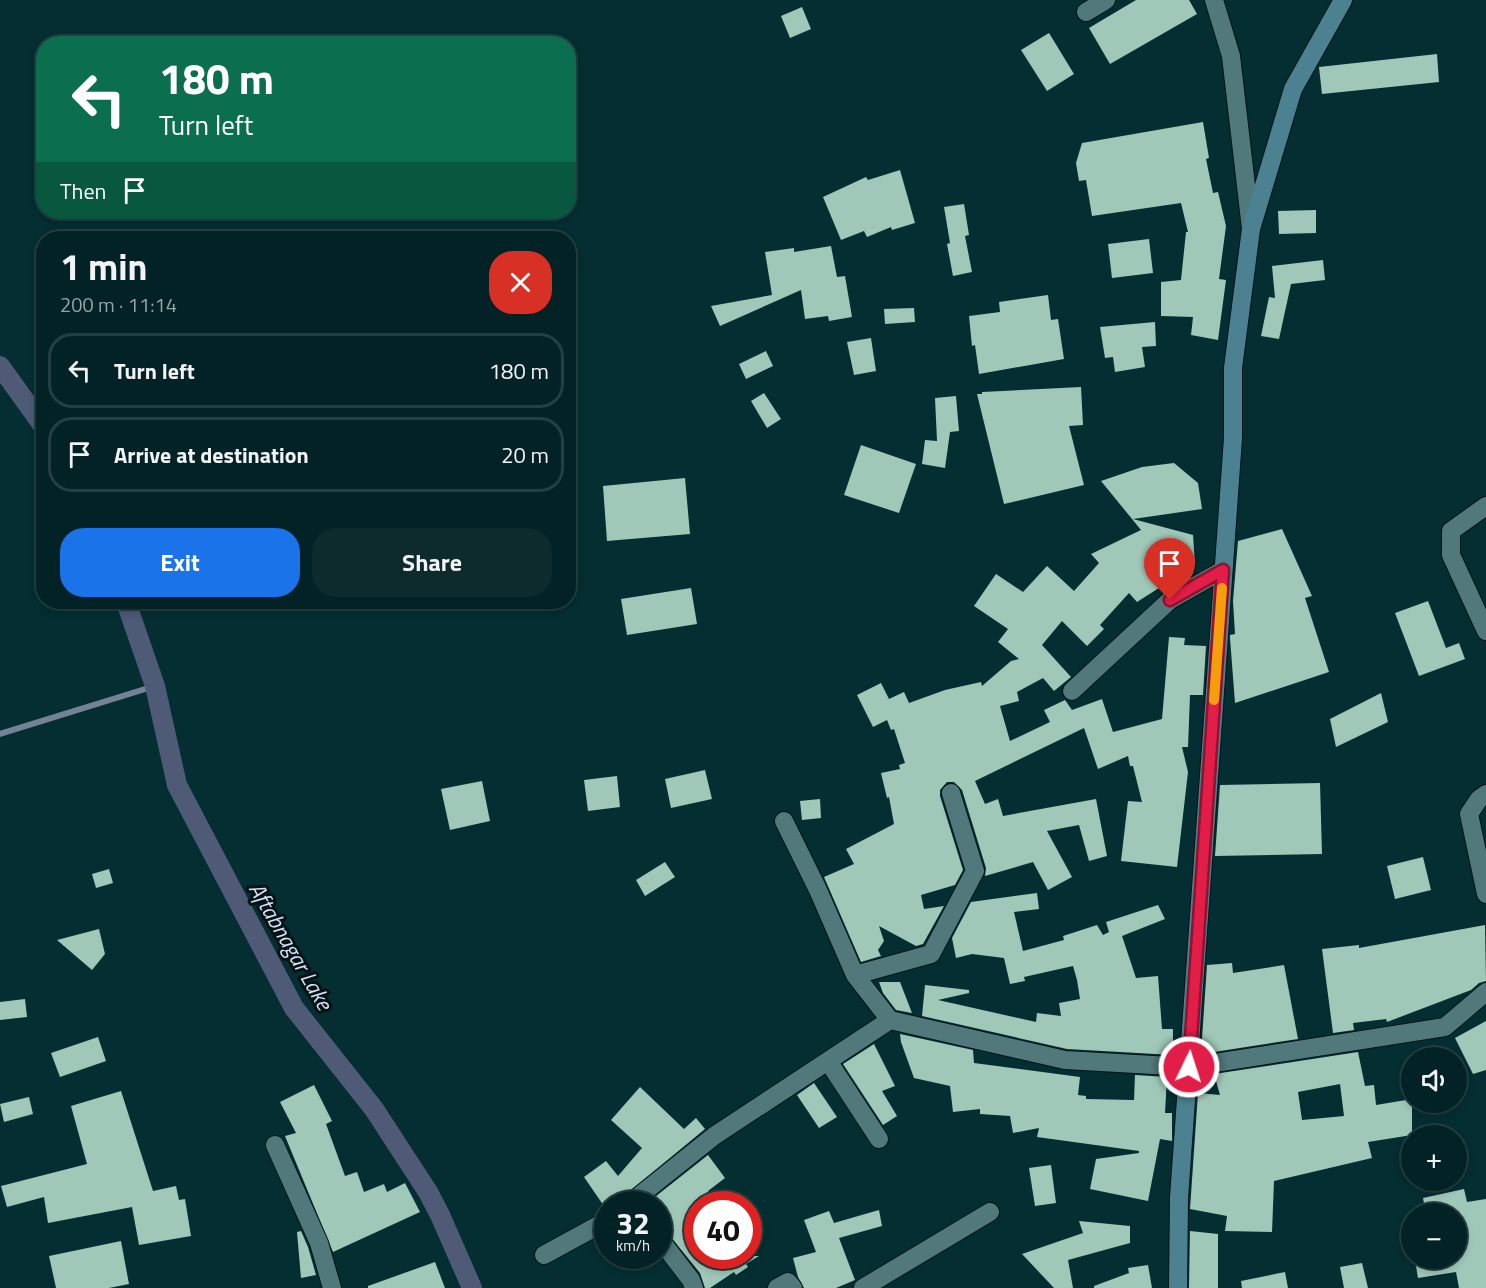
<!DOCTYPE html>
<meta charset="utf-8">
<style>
:root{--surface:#032225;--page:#0d2a2d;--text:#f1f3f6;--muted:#97a4a7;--line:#243f42;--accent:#1a73e8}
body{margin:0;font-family:"Titillium Web",sans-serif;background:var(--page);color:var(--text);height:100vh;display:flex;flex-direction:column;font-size:22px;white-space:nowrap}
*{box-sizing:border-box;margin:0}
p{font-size:20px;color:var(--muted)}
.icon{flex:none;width:33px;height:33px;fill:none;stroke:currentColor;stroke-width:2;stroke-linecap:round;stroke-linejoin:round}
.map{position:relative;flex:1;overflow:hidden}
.panel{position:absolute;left:36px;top:231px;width:540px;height:378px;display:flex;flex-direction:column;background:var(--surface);border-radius:24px;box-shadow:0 3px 9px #0003,0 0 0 2px var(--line)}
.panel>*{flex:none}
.top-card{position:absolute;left:36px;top:36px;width:540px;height:183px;border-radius:24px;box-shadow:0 3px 9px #0003,0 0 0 2px var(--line);background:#0b6e4f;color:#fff;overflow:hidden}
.fabs{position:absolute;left:1401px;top:1047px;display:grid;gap:12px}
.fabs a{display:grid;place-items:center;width:66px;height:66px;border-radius:50%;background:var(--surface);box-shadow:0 3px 9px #0003,0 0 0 2px var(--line);font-size:30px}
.speed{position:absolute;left:594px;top:1191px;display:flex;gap:12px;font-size:30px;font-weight:700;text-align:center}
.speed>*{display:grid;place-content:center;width:78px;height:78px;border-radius:50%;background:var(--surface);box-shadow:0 3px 9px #0003,0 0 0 2px var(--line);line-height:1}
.speed small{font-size:15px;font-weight:400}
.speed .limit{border:9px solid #d22;background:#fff;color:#111}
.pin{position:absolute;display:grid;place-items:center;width:51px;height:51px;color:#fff;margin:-62px -26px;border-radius:50% 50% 50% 0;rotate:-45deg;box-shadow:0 0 6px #0007}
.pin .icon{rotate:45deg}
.me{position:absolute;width:66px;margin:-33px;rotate:4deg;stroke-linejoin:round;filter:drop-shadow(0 0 4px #0008)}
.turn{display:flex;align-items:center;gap:21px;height:126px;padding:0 24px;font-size:27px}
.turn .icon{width:78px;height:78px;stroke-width:2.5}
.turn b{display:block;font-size:42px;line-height:51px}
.then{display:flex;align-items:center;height:57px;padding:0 24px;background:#0003;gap:12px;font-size:22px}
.round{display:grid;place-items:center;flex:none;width:63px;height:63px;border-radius:24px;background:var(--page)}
.overview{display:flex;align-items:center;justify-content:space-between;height:102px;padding:0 24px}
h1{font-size:36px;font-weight:700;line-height:45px}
.primary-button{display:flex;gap:12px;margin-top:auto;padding:12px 24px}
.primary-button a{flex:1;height:69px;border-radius:24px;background:var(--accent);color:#fff;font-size:24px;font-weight:700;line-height:69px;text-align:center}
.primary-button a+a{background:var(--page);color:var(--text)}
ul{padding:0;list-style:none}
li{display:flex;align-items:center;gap:18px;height:75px;margin:0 12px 9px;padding:0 12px;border:3px solid var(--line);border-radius:24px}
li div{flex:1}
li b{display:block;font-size:22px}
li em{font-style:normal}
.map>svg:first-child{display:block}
</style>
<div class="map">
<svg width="1486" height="1288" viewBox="0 0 1486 1288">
<rect width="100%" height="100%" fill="#042e31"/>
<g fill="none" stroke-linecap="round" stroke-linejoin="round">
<path stroke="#748296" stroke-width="6" d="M 0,734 L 155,686"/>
<path stroke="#4e5a76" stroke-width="20" d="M 0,366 L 44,427
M 126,602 L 155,686 L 177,785 L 294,1008 L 374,1109 L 428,1192 L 440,1215 L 472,1288"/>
</g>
<path fill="#a0c8b8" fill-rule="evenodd" d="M 1136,0 L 1189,0 L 1197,14 L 1110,64 L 1089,28 Z
M 802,7 L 811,29 L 790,38 L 781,16 Z
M 1049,33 L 1074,74 L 1047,91 L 1021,50 Z
M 1437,54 L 1439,82 L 1322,94 L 1319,67 Z
M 1203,122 L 1209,158 L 1206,159 L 1213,193 L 1218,192 L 1226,226 L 1219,279 L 1226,280 L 1218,340 L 1191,335 L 1193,317 L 1161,316 L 1161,282 L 1181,280 L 1186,232 L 1188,232 L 1181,203 L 1092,216 L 1086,180 L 1079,181 L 1076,163 L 1082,143 Z
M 900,170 L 915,223 L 892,230 L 891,227 L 867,237 L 864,231 L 841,240 L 823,197 L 866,177 L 868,180 Z
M 964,204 L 969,235 L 965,236 L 972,272 L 953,276 L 947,244 L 950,243 L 944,207 Z
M 1316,210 L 1316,233 L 1279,234 L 1278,211 Z
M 1149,239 L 1153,273 L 1112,278 L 1108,244 Z
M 831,246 L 837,277 L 845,276 L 852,317 L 829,321 L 828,316 L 805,319 L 801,290 L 720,326 L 711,306 L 772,295 L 765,252 L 794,248 L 794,252 Z
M 1323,260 L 1325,280 L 1291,284 L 1279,339 L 1261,336 L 1269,297 L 1275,298 L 1272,266 Z
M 1048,295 L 1051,320 L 1058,319 L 1064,359 L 979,374 L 975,345 L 972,346 L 969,316 L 1000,312 L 999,302 Z
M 914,308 L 915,322 L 885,324 L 884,309 Z
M 1155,322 L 1156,346 L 1142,347 L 1145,367 L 1115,372 L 1113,357 L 1105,358 L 1100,327 Z
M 871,338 L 876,371 L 854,375 L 847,342 Z
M 766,351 L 773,366 L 746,379 L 739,364 Z
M 1081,387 L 1083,425 L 1069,426 L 1084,485 L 1004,504 L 977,394 L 982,394 L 982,392 Z
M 764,393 L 781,419 L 767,428 L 751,401 Z
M 956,396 L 959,431 L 950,432 L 945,468 L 922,464 L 925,440 L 937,441 L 935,398 Z
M 861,445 L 916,464 L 899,513 L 844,495 Z
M 1174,463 L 1198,483 L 1202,509 L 1133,519 L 1193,535 L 1195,565 L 1137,602 L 1129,593 L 1100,625 L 1104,629 L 1087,646 L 1062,621 L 1042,645 L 1071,677 L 1054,691 L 1043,678 L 1017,692 L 1019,701 L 1000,706 L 1010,741 L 1050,722 L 1044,710 L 1065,700 L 1072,710 L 1102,699 L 1113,732 L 1162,719 L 1169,637 L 1185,638 L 1184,645 L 1206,646 L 1203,695 L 1190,695 L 1188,747 L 1182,747 L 1188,772 L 1177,867 L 1121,861 L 1128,801 L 1142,802 L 1133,766 L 1130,766 L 1128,756 L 1098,769 L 1084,728 L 975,781 L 985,804 L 998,799 L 1003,816 L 1096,799 L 1107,856 L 1089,861 L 1079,825 L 1047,831 L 1072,877 L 1048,890 L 1033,862 L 985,876 L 986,868 L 962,790 L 954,782 L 947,782 L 940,790 L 940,796 L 963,870 L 955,885 L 921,895 L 924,909 L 944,906 L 923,944 L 916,946 L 879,926 L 884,941 L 878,950 L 881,956 L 861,962 L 824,877 L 854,864 L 846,849 L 894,824 L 889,797 L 887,798 L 881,773 L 900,769 L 899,765 L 905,763 L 894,729 L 891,730 L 887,720 L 873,727 L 857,695 L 881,683 L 889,699 L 904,692 L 909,703 L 945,690 L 981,682 L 982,686 L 1011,661 L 1019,659 L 998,642 L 1008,629 L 974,606 L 996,574 L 1023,592 L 1047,566 L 1074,591 L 1099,563 L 1091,554 L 1141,530 L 1101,481 L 1142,467 Z
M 685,478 L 690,534 L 607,541 L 603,486 Z
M 1282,529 L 1312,596 L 1305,598 L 1329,672 L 1235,703 L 1230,638 L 1230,635 L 1235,634 L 1233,601 L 1238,541 Z
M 691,588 L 697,624 L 627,635 L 621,599 Z
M 1428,601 L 1446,648 L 1459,643 L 1465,659 L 1419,676 L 1395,613 Z
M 1381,693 L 1388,722 L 1336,747 L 1330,719 Z
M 705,770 L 712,799 L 671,808 L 665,779 Z
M 617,776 L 620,807 L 588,811 L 584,780 Z
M 482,781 L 490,821 L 450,830 L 441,789 Z
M 1320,783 L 1322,854 L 1215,856 L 1220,785 Z
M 820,799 L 821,818 L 802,820 L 800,801 Z
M 1423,857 L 1431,890 L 1395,899 L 1387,866 Z
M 665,862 L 675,877 L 645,896 L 636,880 Z
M 109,869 L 113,883 L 96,888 L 92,874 Z
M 1037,893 L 1039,909 L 1014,912 L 1023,951 L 1064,940 L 1063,936 L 1097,925 L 1103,935 L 1109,932 L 1106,922 L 1158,905 L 1165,919 L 1122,936 L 1136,978 L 1158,976 L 1162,1029 L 1173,1029 L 1173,1055 L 1067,1049 L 922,1016 L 925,985 L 969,990 L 969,993 L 938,1000 L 1036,1022 L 1037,1013 L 1061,1016 L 1059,1003 L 1080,999 L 1077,980 L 1073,966 L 1024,977 L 1025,981 L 1010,984 L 1004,958 L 972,954 L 956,958 L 952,938 L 971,902 Z
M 1485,925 L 1486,981 L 1479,983 L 1471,990 L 1387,1022 L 1386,1019 L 1353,1023 L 1354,1030 L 1333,1033 L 1322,949 L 1359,945 L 1359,948 Z
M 99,929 L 105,954 L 92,970 L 57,940 Z
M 1232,963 L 1233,973 L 1284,965 L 1298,1039 L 1201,1054 L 1207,965 Z
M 879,982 L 900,982 L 912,1013 L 896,1010 L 883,993 Z
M 25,999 L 27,1017 L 0,1020 L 0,1002 Z
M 1486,1021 L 1486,1070 L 1473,1074 L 1455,1038 Z
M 900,1034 L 973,1050 L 974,1063 L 1080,1077 L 1078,1095 L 1086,1096 L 1086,1099 L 1134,1100 L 1135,1075 L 1167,1077 L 1165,1113 L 1172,1113 L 1172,1141 L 1160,1139 L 1148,1201 L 1090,1189 L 1096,1159 L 1139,1153 L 1139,1151 L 1037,1137 L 1039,1128 L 1013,1133 L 1010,1116 L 980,1114 L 980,1109 L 953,1112 L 950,1086 L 914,1078 L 901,1042 Z
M 98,1037 L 106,1061 L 60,1077 L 51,1053 Z
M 874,1044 L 895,1086 L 882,1091 L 897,1116 L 883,1125 L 843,1064 Z
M 1358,1052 L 1365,1086 L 1374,1085 L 1376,1105 L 1412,1099 L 1412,1135 L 1368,1142 L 1372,1158 L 1274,1181 L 1272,1232 L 1225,1231 L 1227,1216 L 1190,1209 L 1198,1093 L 1220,1095 L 1214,1074 ZM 1340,1084 L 1344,1116 L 1302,1120 L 1298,1092 Z
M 814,1083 L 837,1117 L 819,1128 L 797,1095 Z
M 314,1085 L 332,1121 L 326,1124 L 345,1176 L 357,1172 L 364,1192 L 384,1184 L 387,1192 L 405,1183 L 420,1212 L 333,1252 L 285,1136 L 296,1133 L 280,1102 Z
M 640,1087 L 684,1129 L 696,1118 L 705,1129 L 619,1200 L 612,1204 L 608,1204 L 606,1209 L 584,1177 L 606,1161 L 618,1176 L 642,1148 L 611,1120 Z
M 121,1091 L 153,1191 L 176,1186 L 179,1200 L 185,1199 L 191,1236 L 139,1245 L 132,1207 L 48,1223 L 44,1197 L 7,1207 L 1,1186 L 87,1164 L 71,1106 Z
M 29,1097 L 33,1114 L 4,1122 L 0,1104 Z
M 708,1155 L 725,1178 L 708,1191 L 717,1204 L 698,1204 L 698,1256 L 759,1256 L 746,1264 L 748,1267 L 736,1275 L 734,1272 L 710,1288 L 705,1288 L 700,1273 L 658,1221 L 658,1204 L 646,1204 Z
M 1051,1165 L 1056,1203 L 1035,1206 L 1029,1168 Z
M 1464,1189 L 1467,1202 L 1486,1199 L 1486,1288 L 1459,1288 L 1456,1272 L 1418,1278 L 1415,1260 L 1456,1258 L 1456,1214 L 1426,1214 L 1423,1198 Z
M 879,1210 L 882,1226 L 839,1238 L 855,1280 L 836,1288 L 804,1288 L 798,1277 L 793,1258 L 816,1252 L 804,1220 L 829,1211 L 834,1223 Z
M 1079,1221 L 1130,1226 L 1130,1243 L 1068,1260 L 1073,1288 L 1054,1288 L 1022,1254 L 1083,1233 Z
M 301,1231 L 308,1247 L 316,1275 L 301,1278 L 297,1232 Z
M 1190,1231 L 1218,1234 L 1218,1288 L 1189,1288 Z
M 121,1241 L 129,1284 L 109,1288 L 56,1288 L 49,1256 Z
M 435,1262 L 445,1288 L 368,1288 L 368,1286 Z
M 1362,1263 L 1368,1288 L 1344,1288 L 1340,1267 Z
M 1148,1265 L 1152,1288 L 1094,1288 L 1094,1286 L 1129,1273 L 1128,1268 Z
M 1285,1272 L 1288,1288 L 1242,1288 L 1241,1281 Z"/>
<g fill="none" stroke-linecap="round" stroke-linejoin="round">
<defs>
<path id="street" d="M 1214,0 L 1231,56 L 1251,229
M 1086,12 L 1106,0
M 1486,506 L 1451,531 L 1451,555 L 1486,631
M 1072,691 L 1170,600 L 1223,570
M 1486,794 L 1479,799 L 1469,814 L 1486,894
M 784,821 L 818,890 L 855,975 L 890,1020 L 1065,1060 L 1189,1067 L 1445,1027 L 1486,992
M 855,975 L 931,954 L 975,871 L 951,793
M 828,1061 L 879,1139
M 275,1145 L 319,1243 L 332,1288
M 629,1204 L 714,1136 L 890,1020
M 658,1237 L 691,1280 L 694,1288
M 544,1255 L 608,1220
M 777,1288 L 788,1282 L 793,1288
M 863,1288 L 990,1212"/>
<path id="secondary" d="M 1178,1288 L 1179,1198 L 1233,438 L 1233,368 L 1251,229 L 1293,89 L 1343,0"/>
</defs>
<use href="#street" stroke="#001517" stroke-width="20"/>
<use href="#secondary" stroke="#001517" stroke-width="20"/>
<use href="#street" stroke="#51787a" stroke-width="18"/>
<use href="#secondary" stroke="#4b8190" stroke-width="18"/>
</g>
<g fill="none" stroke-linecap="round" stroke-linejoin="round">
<defs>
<path id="route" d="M 1170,600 L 1223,570 L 1189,1067"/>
</defs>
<use href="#route" stroke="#92132f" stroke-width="15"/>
<use href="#route" stroke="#e11d48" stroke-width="10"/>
<path stroke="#f59e0b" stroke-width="10" d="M 1214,700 L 1222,588"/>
</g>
<g text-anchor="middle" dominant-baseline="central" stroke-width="6" stroke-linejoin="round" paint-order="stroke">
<g font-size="22" font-style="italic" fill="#d9e2f8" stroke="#051315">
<text transform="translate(291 946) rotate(60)">Aftabnagar Lake</text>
</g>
</g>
</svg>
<div class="fabs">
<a><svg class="icon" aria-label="sound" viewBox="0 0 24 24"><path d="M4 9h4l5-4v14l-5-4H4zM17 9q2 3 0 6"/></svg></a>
<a>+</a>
<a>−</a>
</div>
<div class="speed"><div>32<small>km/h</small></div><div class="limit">40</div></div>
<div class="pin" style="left:1170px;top:600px;background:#d93025"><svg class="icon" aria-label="arrive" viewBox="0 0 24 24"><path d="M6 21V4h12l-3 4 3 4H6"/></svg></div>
<svg class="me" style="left:1189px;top:1067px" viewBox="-20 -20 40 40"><circle r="17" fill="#e11d48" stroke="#fff" stroke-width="3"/><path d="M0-11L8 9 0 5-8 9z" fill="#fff"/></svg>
<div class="top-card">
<div class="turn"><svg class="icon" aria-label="left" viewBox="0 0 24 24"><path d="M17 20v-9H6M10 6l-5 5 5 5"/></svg><div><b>180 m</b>Turn left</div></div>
<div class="then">Then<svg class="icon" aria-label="arrive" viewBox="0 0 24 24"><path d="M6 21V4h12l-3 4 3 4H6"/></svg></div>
</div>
<section class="panel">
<div class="overview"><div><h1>1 min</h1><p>200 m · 11:14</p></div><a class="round" style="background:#d93025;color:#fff"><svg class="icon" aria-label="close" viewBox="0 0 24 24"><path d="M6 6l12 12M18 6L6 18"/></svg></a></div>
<ul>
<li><svg class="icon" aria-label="left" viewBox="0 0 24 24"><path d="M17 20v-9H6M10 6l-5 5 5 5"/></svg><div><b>Turn left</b></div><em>180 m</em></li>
<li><svg class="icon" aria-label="arrive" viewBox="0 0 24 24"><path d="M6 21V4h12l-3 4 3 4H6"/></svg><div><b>Arrive at destination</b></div><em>20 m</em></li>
</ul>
<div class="primary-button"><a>Exit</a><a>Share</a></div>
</section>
</div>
